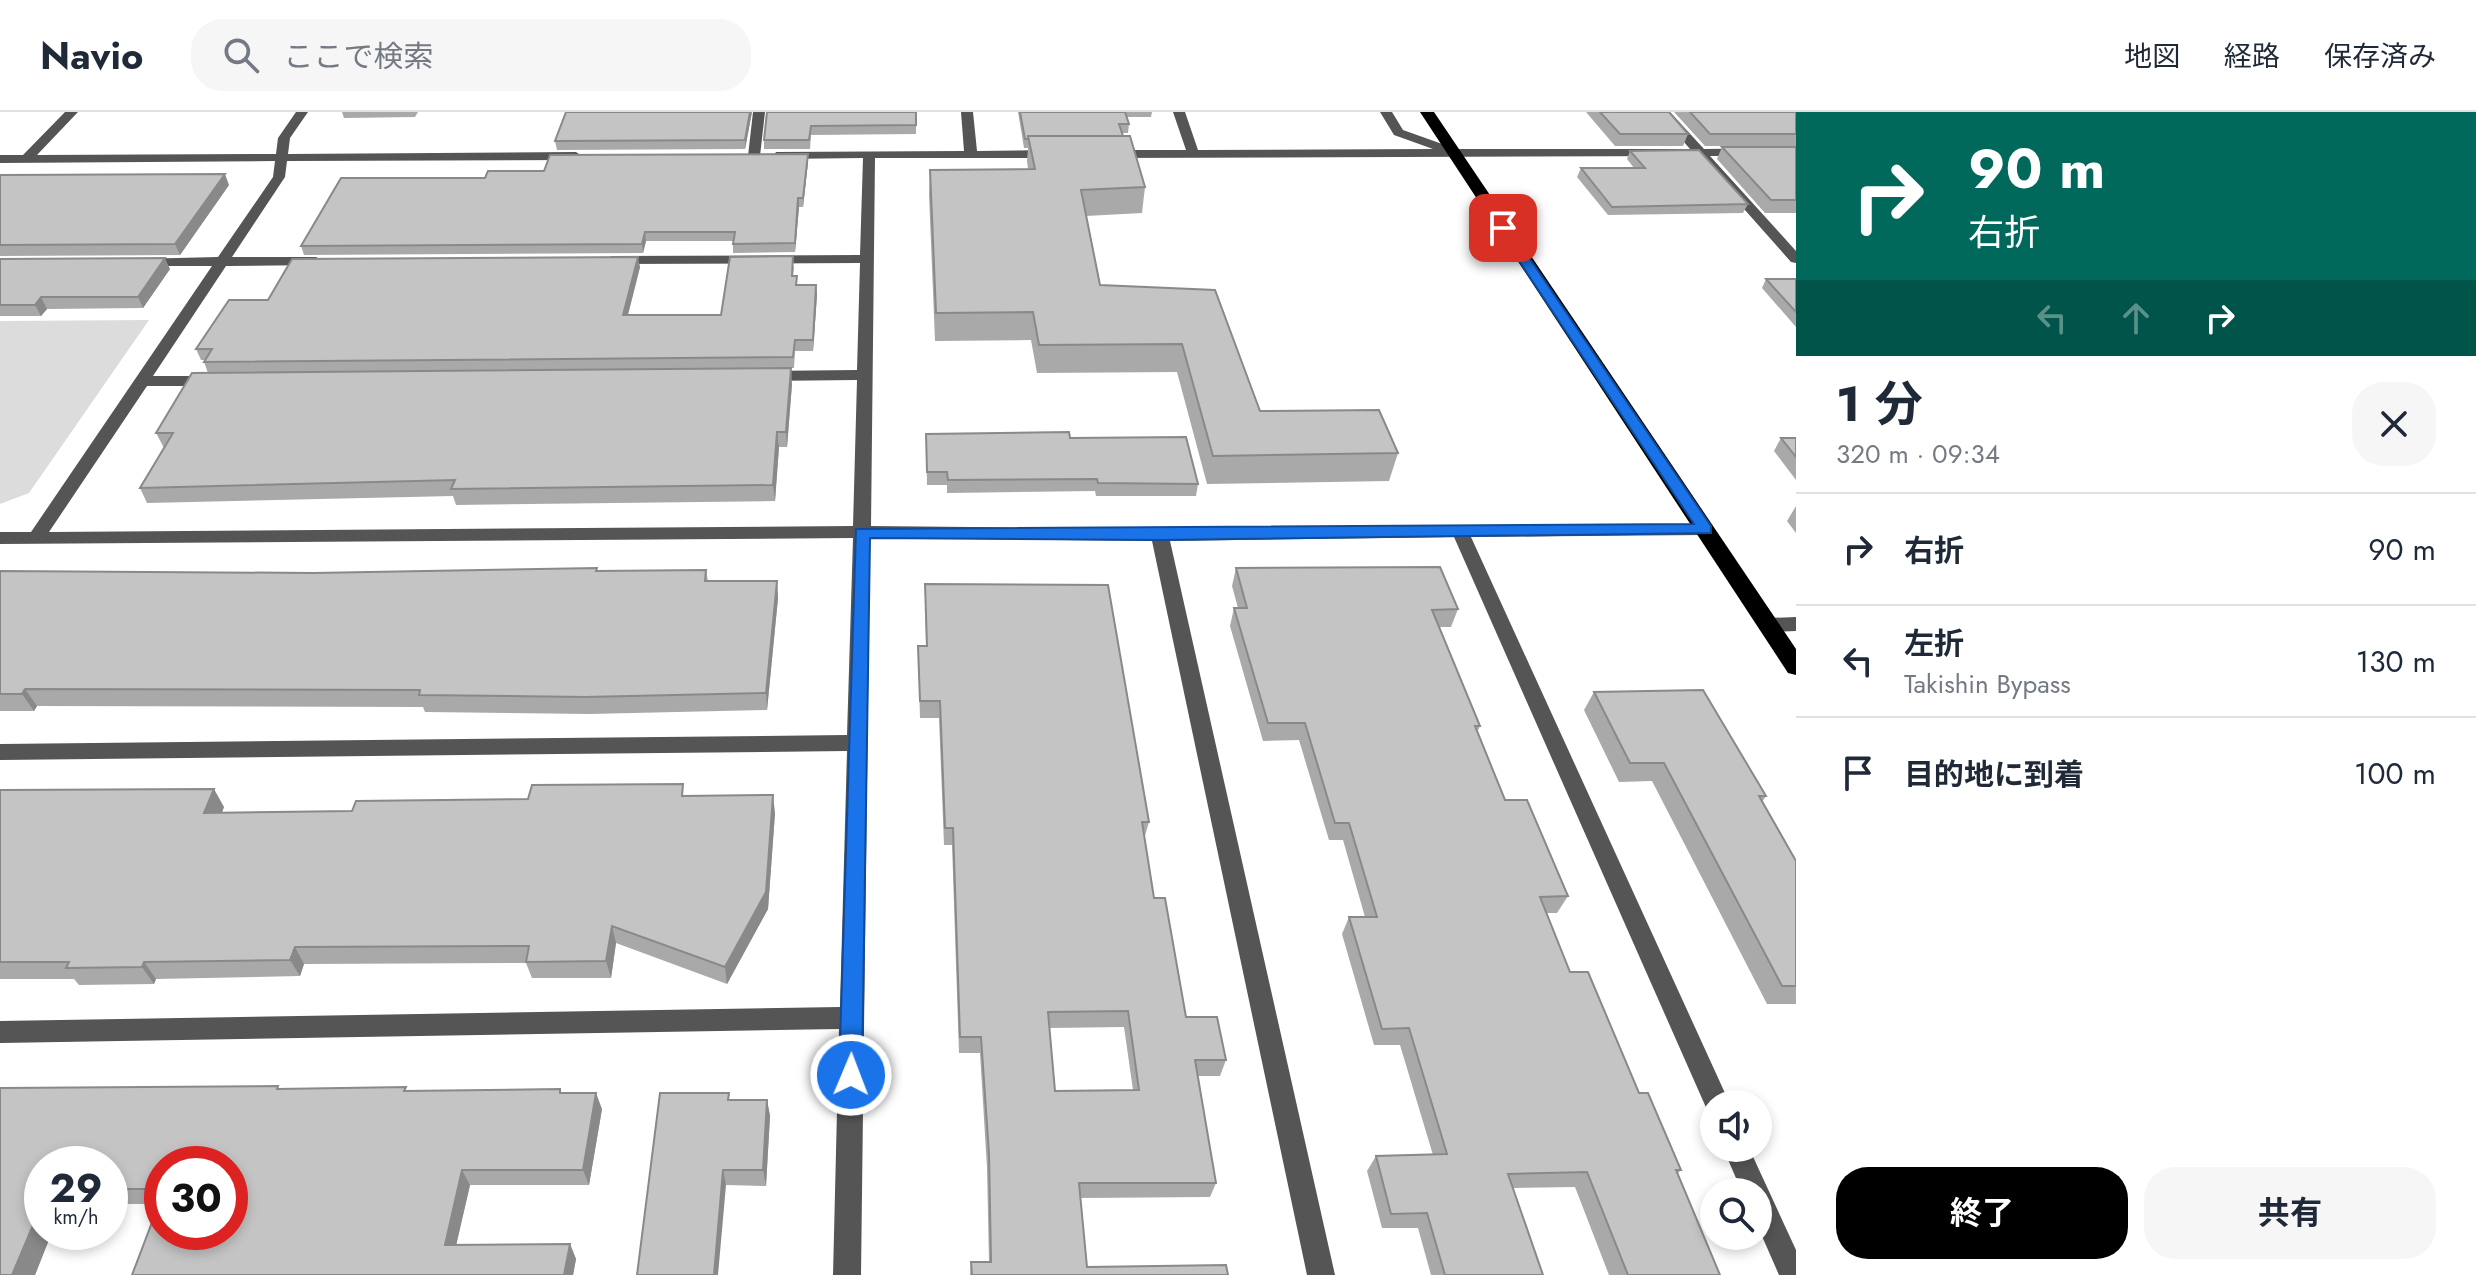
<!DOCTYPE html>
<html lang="ja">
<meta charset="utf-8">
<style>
:root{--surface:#fff;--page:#f6f6f7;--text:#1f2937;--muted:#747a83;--line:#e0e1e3;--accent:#000}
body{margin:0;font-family:Jost,"Noto Sans JP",sans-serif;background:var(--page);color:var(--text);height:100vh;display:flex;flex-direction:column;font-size:30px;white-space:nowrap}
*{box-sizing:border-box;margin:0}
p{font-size:26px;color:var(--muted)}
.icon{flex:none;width:44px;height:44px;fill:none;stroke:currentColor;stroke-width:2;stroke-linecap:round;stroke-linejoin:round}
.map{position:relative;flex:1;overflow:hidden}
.drawer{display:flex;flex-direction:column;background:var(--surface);width:680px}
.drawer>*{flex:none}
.banner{background:#00695c;color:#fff;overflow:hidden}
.controls{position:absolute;left:1700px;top:978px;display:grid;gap:16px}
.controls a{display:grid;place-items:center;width:72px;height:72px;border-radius:50%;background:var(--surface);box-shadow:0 4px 12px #0003;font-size:40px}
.speed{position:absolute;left:24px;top:1034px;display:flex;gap:16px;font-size:40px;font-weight:700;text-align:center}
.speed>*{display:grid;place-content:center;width:104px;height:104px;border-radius:50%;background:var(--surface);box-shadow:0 4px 12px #0003;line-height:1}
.speed small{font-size:20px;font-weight:400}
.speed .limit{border:12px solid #d22;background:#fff;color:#111}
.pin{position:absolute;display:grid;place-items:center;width:68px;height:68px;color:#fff;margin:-34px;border-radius:16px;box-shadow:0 4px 12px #0006}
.me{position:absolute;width:88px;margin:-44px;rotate:1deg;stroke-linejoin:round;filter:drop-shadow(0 0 6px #0008)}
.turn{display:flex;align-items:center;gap:28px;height:168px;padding:0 40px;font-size:36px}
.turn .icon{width:104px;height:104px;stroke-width:2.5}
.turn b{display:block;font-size:56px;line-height:68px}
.lanes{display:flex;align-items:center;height:76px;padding:0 40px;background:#0003;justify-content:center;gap:40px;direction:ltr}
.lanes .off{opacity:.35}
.round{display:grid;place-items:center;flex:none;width:84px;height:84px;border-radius:32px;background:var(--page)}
.headline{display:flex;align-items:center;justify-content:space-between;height:136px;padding:0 40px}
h1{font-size:48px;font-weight:700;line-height:60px}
.button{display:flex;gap:16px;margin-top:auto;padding:16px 40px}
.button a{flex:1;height:92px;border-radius:32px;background:var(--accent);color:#fff;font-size:32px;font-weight:700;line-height:92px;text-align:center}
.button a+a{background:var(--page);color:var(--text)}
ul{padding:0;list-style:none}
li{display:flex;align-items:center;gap:24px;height:112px;padding:0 40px;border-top:2px solid var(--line)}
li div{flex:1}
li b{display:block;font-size:30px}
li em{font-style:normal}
header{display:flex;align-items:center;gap:48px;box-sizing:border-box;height:112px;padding:0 40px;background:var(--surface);border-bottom:2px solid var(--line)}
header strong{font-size:38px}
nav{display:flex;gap:44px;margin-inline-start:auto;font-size:28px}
.search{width:560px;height:72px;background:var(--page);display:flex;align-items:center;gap:20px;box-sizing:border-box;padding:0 28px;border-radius:32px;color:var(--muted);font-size:30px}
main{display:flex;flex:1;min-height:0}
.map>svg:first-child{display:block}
</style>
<header>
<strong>Navio</strong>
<div class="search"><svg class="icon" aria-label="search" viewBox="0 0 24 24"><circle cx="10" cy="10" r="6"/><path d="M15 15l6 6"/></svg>ここで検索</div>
<nav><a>地図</a><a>経路</a><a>保存済み</a></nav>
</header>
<main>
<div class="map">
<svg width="1796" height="1163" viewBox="0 0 1796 1163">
<rect width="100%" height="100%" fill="#fff"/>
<path fill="#dcdcdc" d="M 149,208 L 29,381 L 0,392 L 0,209 Z"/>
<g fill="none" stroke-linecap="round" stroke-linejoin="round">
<path fill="#555" fill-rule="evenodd" d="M 65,0 L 78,0 L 37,43 L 276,42 L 278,26 L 296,0 L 308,0 L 290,26 L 288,42 L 576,40 L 582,44 L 576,48 L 287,49 L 285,65 L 232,145 L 316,145 L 323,149 L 316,153 L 226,154 L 153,264 L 212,264 L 220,269 L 212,274 L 147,274 L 49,420 L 853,414 L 857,268 L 764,269 L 756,264 L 764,259 L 857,258 L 860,151 L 612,152 L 605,148 L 612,144 L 860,143 L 863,46 L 780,47 L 774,43 L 776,40 L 964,39 L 961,0 L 973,0 L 977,39 L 1052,38 L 1058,42 L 1052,46 L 875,46 L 871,414 L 1160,417 L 1711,413 L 1714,417 L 1711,421 L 1705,423 L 1471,425 L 1730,992 L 1714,992 L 1714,1003 L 1708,1000 L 1454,425 L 1170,429 L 1335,1163 L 1307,1163 L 1152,429 L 870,426 L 861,1163 L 833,1163 L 839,917 L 0,931 L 0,909 L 840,895 L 847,639 L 0,648 L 0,632 L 847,623 L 853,426 L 0,432 L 0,420 L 31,420 L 212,154 L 140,154 L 135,153 L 135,147 L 218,145 L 273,65 L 275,49 L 0,51 L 0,43 L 23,43 Z
M 753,0 L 765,0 L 760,44 L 754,48 L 748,44 Z
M 1173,0 L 1185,0 L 1198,38 L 1433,37 L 1394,23 L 1380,0 L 1392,0 L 1403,18 L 1445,33 L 1446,37 L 1690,37 L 1658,0 L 1670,0 L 1704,37 L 1796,36 L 1796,44 L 1710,44 L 1796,139 L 1796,151 L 1791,150 L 1697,44 L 1108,46 L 1102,42 L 1108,38 L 1186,38 Z
M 1796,505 L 1796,519 L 1768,520 L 1758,513 L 1768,506 Z
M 1723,1036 L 1749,1036 L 1796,1138 L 1796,1163 L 1779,1163 L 1758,1115 L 1758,1080 L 1742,1080 Z"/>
<path fill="#000" fill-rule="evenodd" d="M 1420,0 L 1434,0 L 1796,537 L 1796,563 L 1788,561 Z"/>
</g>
<path fill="#a9a9a9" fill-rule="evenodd" d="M 342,0 L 418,0 L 415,5 L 344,6 Z
M 752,0 L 745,37 L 557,38 L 555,29 Z
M 767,0 L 916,13 L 916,22 L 811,23 L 810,37 L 764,37 L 764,28 Z
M 1018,0 L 1152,0 L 1151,5 L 1127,5 L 1129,12 L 1128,21 L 1122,21 L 1145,75 L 1142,101 L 1086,104 L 1100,173 L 1215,178 L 1260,299 L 1398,341 L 1389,369 L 1207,372 L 1177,260 L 1037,261 L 1031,228 L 935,229 L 929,83 L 930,58 L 1028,57 L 1027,49 L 1028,36 L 1024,36 Z
M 1586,0 L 1669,0 L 1688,22 L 1683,34 L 1615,34 Z
M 1674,0 L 1796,0 L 1796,34 L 1705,34 Z
M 1722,35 L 1796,35 L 1796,101 L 1765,101 L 1717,47 Z
M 1630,39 L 1748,92 L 1743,101 L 1608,103 L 1577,65 L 1581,56 L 1634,56 L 1627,47 Z
M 808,42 L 808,50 L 803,95 L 799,95 L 795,140 L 733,141 L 733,129 L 646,129 L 643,141 L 304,143 L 301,134 L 485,66 L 544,59 Z
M 0,63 L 229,73 L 180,143 L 0,144 Z
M 0,147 L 170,157 L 143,196 L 47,197 L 41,204 L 0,204 Z
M 794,154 L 793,164 L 797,164 L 797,173 L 816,173 L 817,183 L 813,239 L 795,239 L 794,256 L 208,261 L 204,250 L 205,248 L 201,248 L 196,237 L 268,188 L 640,155 L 628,203 L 721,203 Z
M 1766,167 L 1796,167 L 1796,215 L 1762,176 Z
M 792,272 L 787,335 L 779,335 L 775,389 L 456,393 L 453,384 L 147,391 L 140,376 L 164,336 L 156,321 Z
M 926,322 L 1070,326 L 1198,372 L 1196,384 L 1096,384 L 1095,379 L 947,381 L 947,373 L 927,373 Z
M 1781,326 L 1796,326 L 1796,368 L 1774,339 Z
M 1796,394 L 1796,421 L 1787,409 Z
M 1236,456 L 1458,497 L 1451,515 L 1439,515 L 1480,614 L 1477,620 L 1505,688 L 1568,784 L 1557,801 L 1547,801 L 1570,860 L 1639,981 L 1681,1058 L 1677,1062 L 1720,1163 L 1609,1163 L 1575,1075 L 1513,1076 L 1543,1163 L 1431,1163 L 1418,1116 L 1382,1116 L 1367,1059 L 1376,1044 L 1433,1043 L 1400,933 L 1374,933 L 1342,822 L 1349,805 L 1365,805 L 1343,728 L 1329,728 L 1299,628 L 1263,629 L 1230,514 L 1234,496 L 1238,496 L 1232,474 Z
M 706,458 L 708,469 L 777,469 L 778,486 L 767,598 L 589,602 L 425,600 L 423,595 L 37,594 L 34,599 L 0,599 L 0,459 L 313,461 Z
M 925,472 L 1149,710 L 1144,727 L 1154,786 L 1186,905 L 1226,948 L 1220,964 L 1198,964 L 1216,1071 L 1210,1085 L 1080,1086 L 1087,1155 L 1228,1163 L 970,1163 L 971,1150 L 989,1150 L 987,1056 L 980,941 L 959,941 L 952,733 L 944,733 L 939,606 L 920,606 L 918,534 L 926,534 ZM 1124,915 L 1133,978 L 1055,979 L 1049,916 Z
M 1594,580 L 1766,684 L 1762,690 L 1796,749 L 1796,892 L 1767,892 L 1652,669 L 1619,670 L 1584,598 Z
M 0,678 L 224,695 L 222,701 L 352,699 L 528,687 L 685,684 L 775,701 L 768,797 L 727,872 L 616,831 L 611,866 L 532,866 L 526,851 L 304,852 L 300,864 L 156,867 L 154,872 L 79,873 L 74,867 L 0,867 Z
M 0,976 L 280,977 L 562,981 L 602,997 L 589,1073 L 470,1073 L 456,1133 L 570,1132 L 576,1147 L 573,1163 L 132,1163 L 159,1092 L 110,1092 L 110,1052 L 42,1052 L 52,1120 L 35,1163 L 0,1163 ZM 162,1052 L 230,1120 L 162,1120 Z
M 767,988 L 770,1004 L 766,1074 L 726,1073 L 637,1163 Z"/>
<path fill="#898989" d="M 750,0 L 752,0 L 745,37 L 745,28 Z
M 808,42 L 808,50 L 803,95 L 803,86 Z
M 225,62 L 229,73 L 180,143 L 175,132 Z
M 798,86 L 799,95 L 795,140 L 795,131 Z
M 645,120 L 646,129 L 643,141 L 642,132 Z
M 638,145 L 640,155 L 625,214 L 623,203 Z
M 165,146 L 170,157 L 143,196 L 138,185 Z
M 816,173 L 817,183 L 813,239 L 813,228 Z
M 41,185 L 47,197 L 41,204 L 35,193 Z
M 791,256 L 792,272 L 787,335 L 786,320 Z
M 777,320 L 779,335 L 775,389 L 773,373 Z
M 777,469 L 778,486 L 767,598 L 766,581 Z
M 25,577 L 37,594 L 34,599 L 22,582 Z
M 214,677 L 224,695 L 214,718 L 204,701 Z
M 773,683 L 775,701 L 768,797 L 727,872 L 725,855 Z
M 612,814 L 616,831 L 611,866 L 606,849 Z
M 295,835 L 304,852 L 300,864 L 290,848 Z
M 144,850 L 156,867 L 154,872 L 142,855 Z
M 596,981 L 602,997 L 589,1073 L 583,1058 Z
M 767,988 L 770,1004 L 766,1074 L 763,1058 Z
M 462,1058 L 470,1073 L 453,1147 L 445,1133 Z
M 723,1058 L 726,1073 L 718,1163 L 714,1163 Z
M 42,1092 L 42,1120 L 52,1120 L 35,1163 L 12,1163 Z
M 570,1132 L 576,1147 L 573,1163 L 564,1163 Z"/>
<path fill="#c4c4c4" stroke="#898989" stroke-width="2" fill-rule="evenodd" d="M 566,0 L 750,0 L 745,28 L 555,29 Z
M 767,0 L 916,0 L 916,13 L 811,14 L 809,28 L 764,28 Z
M 1020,0 L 1125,0 L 1129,12 L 1119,12 L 1123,24 L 1028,24 L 1028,27 L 1025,27 Z
M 1600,0 L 1669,0 L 1688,22 L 1620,22 Z
M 1690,0 L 1796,0 L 1796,22 L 1710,22 Z
M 1028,24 L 1130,24 L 1145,75 L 1081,78 L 1100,173 L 1215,178 L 1260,299 L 1379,298 L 1398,341 L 1213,344 L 1182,232 L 1039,233 L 1033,200 L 936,201 L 930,58 L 1035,57 Z
M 1722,35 L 1796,35 L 1796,88 L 1771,88 Z
M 1699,38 L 1748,92 L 1612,95 L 1581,56 L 1645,56 L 1630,39 Z
M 808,42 L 803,86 L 798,86 L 795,131 L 733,132 L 735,120 L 645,120 L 642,132 L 301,134 L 341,66 L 485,66 L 488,59 L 544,59 L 550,43 Z
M 225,62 L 175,132 L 0,133 L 0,63 Z
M 793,144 L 792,164 L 797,164 L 796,173 L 816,173 L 813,228 L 795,228 L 793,245 L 204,250 L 212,237 L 196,237 L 229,188 L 268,188 L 292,147 L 638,145 L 623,203 L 721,203 L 730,145 Z
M 165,146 L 138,185 L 41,185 L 35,193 L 0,193 L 0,147 Z
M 1766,167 L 1796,167 L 1796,200 Z
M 791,256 L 786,320 L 777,320 L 773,373 L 451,377 L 455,368 L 140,376 L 173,321 L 156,321 L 192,261 Z
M 1069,320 L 1070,326 L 1186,325 L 1198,372 L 1098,371 L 1097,367 L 948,368 L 947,360 L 927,360 L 926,322 Z
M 1781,326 L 1796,326 L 1796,345 Z
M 1440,455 L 1458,497 L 1432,498 L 1480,614 L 1475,614 L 1505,688 L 1527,688 L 1568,784 L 1540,785 L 1570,860 L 1588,860 L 1639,981 L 1648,981 L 1681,1058 L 1676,1058 L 1720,1163 L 1628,1163 L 1587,1060 L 1508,1062 L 1543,1163 L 1445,1163 L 1427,1101 L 1391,1102 L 1376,1044 L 1447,1042 L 1409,916 L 1382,917 L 1349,805 L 1377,805 L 1349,711 L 1335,711 L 1305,611 L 1268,611 L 1234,496 L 1247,496 L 1236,456 Z
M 597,456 L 596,459 L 706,458 L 705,469 L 777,469 L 766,581 L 585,585 L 419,583 L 420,578 L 25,577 L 22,582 L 0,582 L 0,459 L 313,461 Z
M 925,472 L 1108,473 L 1149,710 L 1142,710 L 1154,786 L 1165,786 L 1186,905 L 1217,905 L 1226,948 L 1195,948 L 1216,1071 L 1079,1071 L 1087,1155 L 1226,1153 L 1228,1163 L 972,1163 L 971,1150 L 991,1150 L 989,1042 L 981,925 L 960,925 L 953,716 L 945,716 L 940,589 L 920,589 L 918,534 L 927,534 ZM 1128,899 L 1139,978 L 1055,979 L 1048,900 Z
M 1703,578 L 1766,684 L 1759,684 L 1796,749 L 1796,874 L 1782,874 L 1664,651 L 1630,651 L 1594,580 Z
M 683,672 L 682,684 L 773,683 L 766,780 L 725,855 L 612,814 L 606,849 L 526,850 L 529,834 L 295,835 L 290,848 L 144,850 L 142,855 L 66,856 L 69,850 L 0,850 L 0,678 L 214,677 L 204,701 L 352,699 L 356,689 L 528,687 L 532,673 Z
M 278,974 L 277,977 L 406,975 L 404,979 L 560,977 L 560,981 L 596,981 L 583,1058 L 462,1058 L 445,1133 L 570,1132 L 564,1163 L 132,1163 L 162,1084 L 162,1120 L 230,1120 L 230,1052 L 162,1052 L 162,1077 L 110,1077 L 110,1052 L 42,1052 L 42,1092 L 12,1163 L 0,1163 L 0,976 Z
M 660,981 L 729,981 L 728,988 L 767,988 L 763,1058 L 723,1058 L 714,1163 L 637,1163 Z"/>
<path fill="#1a73e8" stroke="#114b97" stroke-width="2" d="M 1499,113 L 1509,116 L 1711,414 L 1711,421 L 1160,428 L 870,426 L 862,963 L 859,971 L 851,974 L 843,971 L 839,963 L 856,417 L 1694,412 L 1497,116 Z"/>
</svg>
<div class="controls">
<a><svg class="icon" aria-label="sound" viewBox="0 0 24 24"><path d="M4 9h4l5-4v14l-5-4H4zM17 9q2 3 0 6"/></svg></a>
<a><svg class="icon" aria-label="search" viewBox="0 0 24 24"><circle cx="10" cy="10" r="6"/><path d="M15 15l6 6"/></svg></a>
</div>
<div class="speed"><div>29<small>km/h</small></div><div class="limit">30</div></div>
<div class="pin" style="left:1503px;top:116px;background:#d93025"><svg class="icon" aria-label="arrive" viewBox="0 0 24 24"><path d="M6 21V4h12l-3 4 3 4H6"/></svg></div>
<svg class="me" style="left:851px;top:963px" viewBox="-20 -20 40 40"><circle r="17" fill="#1a73e8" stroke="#fff" stroke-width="3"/><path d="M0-11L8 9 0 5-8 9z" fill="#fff"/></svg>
</div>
<section class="drawer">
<div class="banner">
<div class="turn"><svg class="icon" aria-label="right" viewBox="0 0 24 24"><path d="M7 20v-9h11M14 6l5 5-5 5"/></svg><div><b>90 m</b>右折</div></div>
<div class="lanes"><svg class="icon off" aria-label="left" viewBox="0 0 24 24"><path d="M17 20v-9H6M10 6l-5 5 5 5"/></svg><svg class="icon off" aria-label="ahead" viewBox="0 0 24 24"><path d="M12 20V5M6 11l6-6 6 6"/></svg><svg class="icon" aria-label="right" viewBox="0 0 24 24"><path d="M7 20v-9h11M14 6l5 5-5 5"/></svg></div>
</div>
<div class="headline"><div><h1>1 分</h1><p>320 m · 09:34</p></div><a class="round"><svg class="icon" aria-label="close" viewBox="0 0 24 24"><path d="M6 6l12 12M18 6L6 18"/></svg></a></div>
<ul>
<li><svg class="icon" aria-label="right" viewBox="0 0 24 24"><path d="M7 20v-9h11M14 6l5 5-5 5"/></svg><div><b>右折</b></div><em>90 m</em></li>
<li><svg class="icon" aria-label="left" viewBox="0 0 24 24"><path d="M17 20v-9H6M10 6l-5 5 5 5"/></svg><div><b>左折</b><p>Takishin Bypass</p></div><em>130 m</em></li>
<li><svg class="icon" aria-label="arrive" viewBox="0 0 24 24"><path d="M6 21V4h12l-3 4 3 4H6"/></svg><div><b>目的地に到着</b></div><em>100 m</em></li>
</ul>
<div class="button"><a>終了</a><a>共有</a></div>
</section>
</main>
